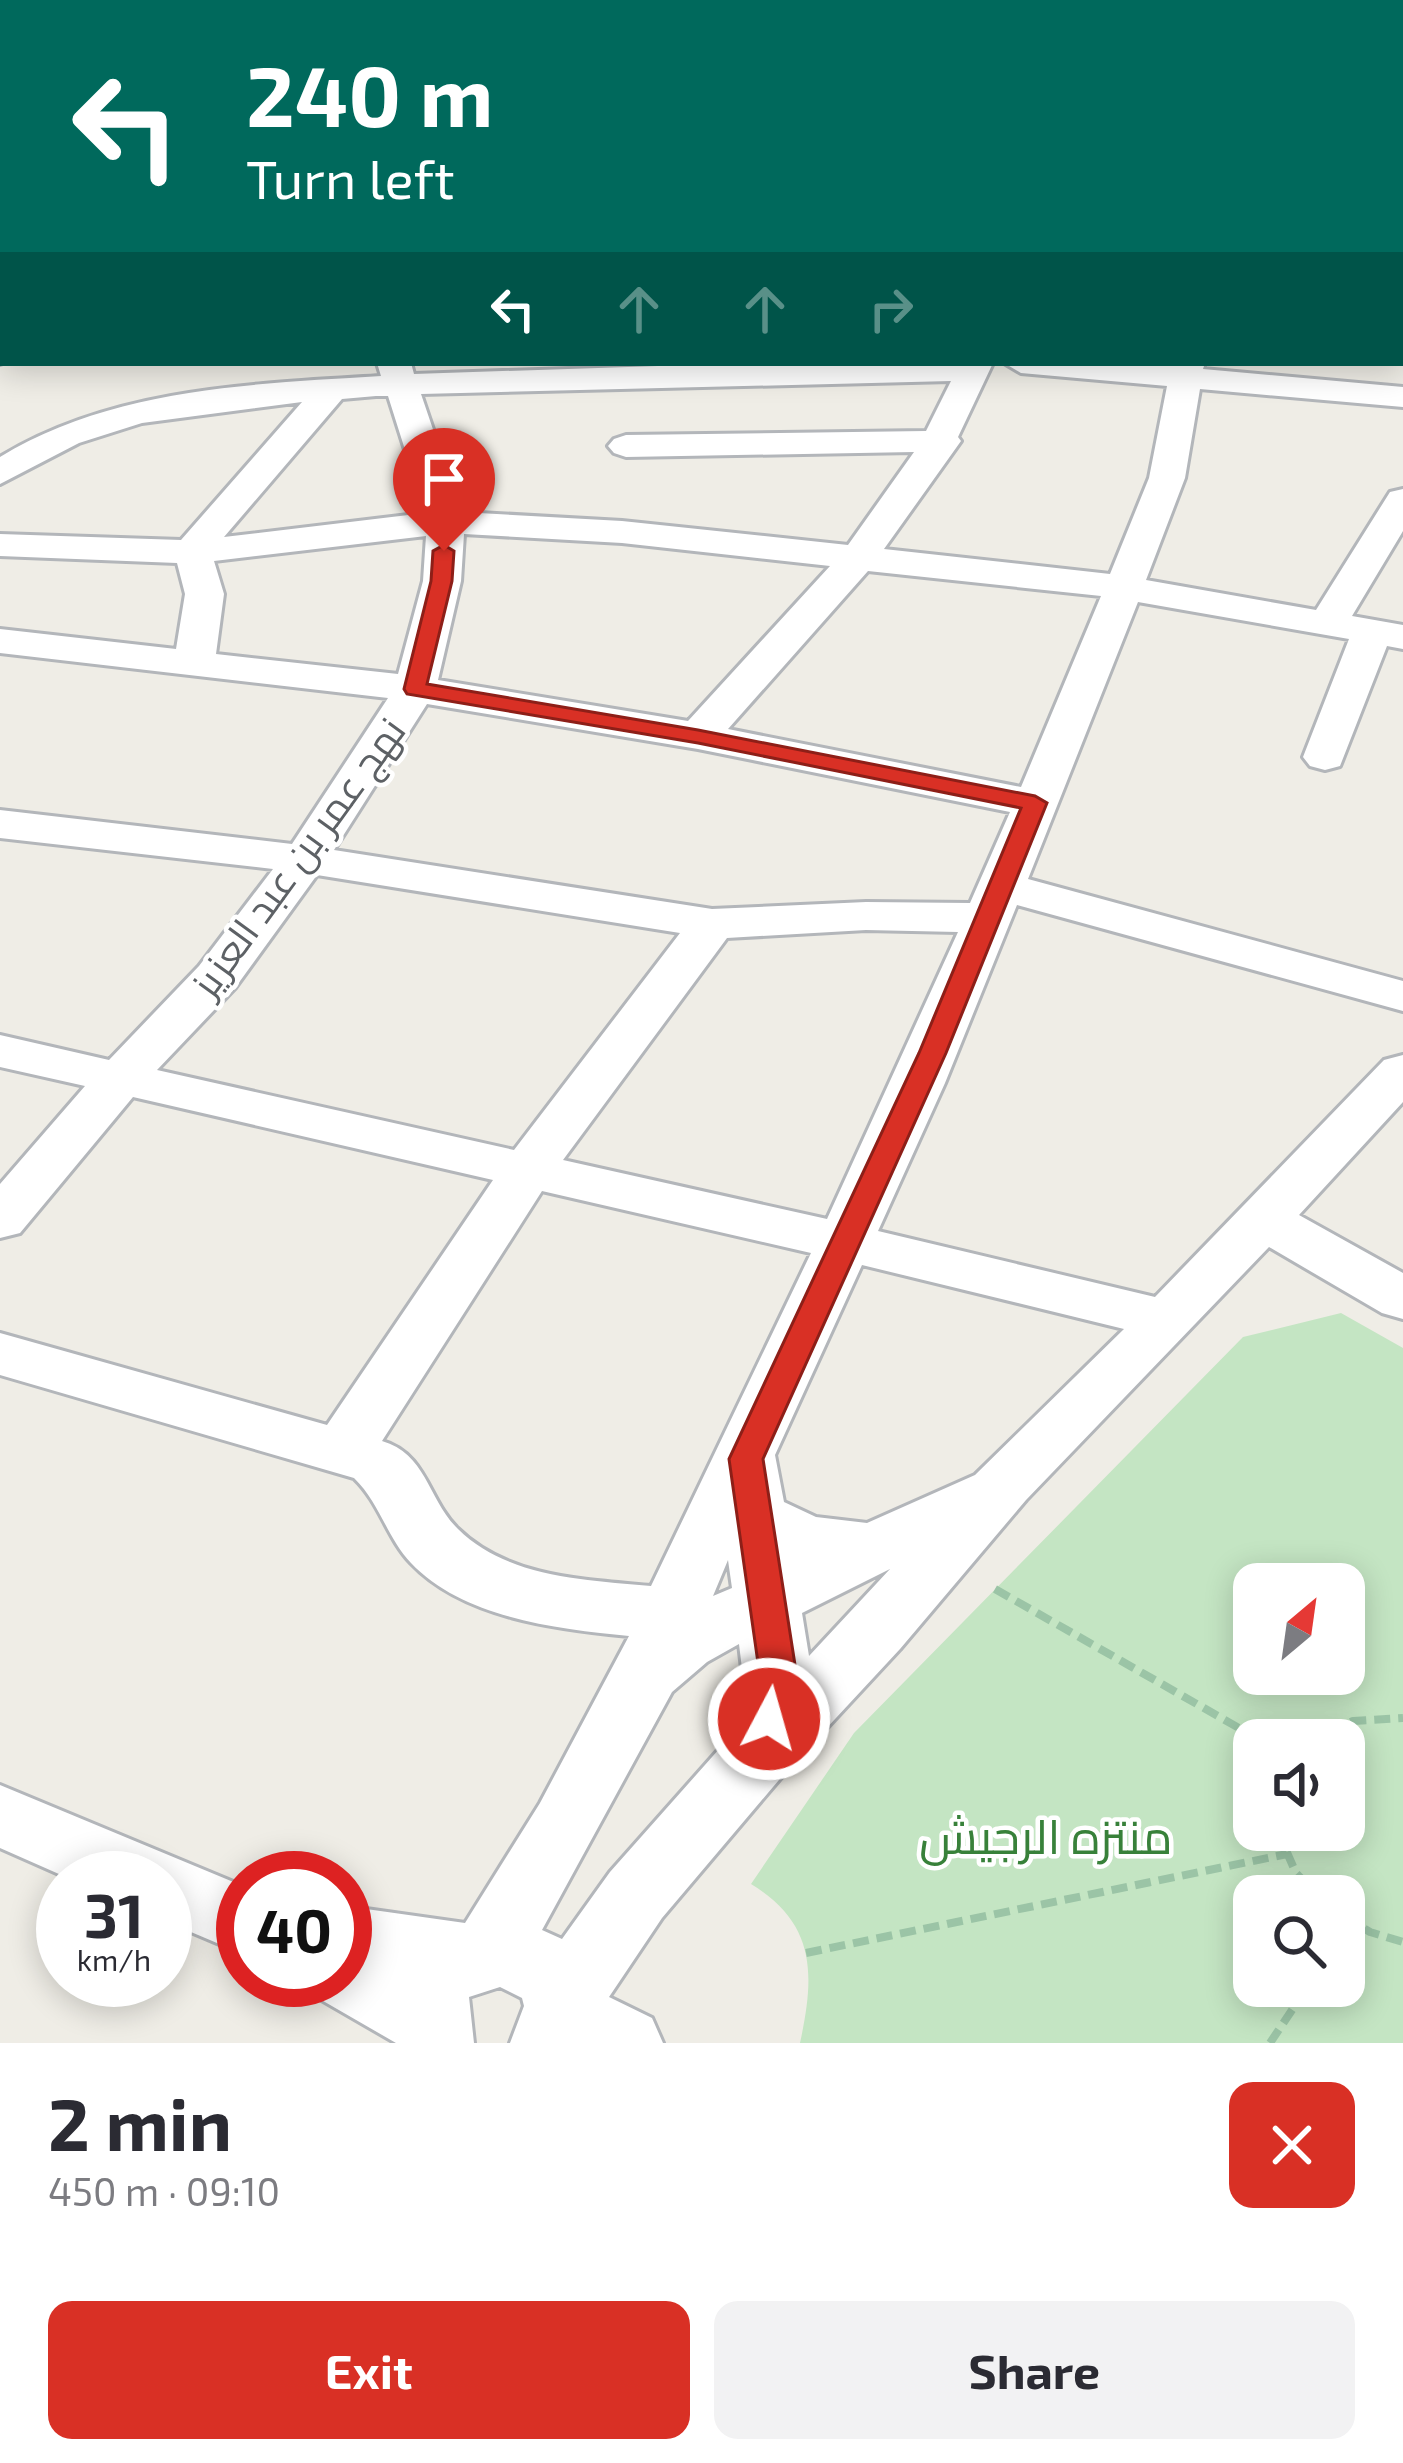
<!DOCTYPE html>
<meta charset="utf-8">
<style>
:root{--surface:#fff;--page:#f2f2f3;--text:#2b2b33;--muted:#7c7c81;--accent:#d93025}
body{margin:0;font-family:"Exo 2",Cairo,sans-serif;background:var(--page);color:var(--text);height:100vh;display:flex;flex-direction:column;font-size:45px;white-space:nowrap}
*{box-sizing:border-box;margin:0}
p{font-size:39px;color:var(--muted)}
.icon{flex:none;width:66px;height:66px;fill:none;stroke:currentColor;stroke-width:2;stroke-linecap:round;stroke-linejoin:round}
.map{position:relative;height:2043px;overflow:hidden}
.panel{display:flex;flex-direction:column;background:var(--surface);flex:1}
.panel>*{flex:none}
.banner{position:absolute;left:0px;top:0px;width:1404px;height:366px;box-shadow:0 6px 30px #0003;background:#00695c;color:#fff;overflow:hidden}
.needle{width:78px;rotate:29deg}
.controls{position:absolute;left:1233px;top:1563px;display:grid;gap:24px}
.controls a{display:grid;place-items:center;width:132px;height:132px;border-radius:24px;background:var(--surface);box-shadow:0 6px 30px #0003;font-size:60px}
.speed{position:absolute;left:36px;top:1851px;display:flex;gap:24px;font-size:60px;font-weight:700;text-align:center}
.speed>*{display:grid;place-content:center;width:156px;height:156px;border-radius:50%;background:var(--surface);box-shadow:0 6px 30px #0003;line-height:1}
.speed small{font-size:30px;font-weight:400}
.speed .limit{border:18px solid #d22;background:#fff;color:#111}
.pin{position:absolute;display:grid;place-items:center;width:102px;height:102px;color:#fff;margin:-123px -51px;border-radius:50% 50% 50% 0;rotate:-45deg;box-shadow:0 0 12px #0007}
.pin .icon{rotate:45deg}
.me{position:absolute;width:132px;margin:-66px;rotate:6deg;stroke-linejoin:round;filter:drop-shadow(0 0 9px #0008)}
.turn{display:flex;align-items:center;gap:42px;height:252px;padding:0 48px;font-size:54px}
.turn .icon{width:156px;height:156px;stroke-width:2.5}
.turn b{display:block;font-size:84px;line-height:102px}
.lanes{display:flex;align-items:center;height:114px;padding:0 48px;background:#0003;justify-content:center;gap:60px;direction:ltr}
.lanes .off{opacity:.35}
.round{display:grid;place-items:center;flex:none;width:126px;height:126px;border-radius:24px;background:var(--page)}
.overview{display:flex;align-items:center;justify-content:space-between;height:204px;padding:0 48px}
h1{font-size:72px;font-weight:700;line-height:90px}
.cta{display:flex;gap:24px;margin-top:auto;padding:24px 48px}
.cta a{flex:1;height:138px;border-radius:24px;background:var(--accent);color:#fff;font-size:48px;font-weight:700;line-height:138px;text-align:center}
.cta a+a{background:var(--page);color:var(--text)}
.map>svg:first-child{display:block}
</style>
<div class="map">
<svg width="1403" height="2043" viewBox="0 0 1403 2043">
<rect width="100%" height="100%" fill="#efede6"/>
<path fill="#c4e5c3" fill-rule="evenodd" d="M 1341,1313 L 1403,1348 L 1403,2043 L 800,2043 C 815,1974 816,1924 751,1884 L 854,1733 L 1243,1337 ZM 1254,1584 L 1344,1584 L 1344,1674 L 1254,1674 ZM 1254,1740 L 1344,1740 L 1344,1830 L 1254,1830 ZM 1254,1896 L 1344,1896 L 1344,1986 L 1254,1986 Z"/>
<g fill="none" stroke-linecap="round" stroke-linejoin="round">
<defs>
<path id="minor" d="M 144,0 L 175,0 L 142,3 Z
M 237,0 L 264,0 L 235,3 Z
M 385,0 L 409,0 L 384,3 Z
M 477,0 L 559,0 L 561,3 L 479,3 Z
M 613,0 L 639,0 L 611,3 Z
M 1101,0 L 1125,0 L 1127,3 L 1103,3 Z
M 1162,0 L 1228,0 L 1160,3 Z
M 0,23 L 3,23 L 3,37 L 0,37 Z
M 1401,31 L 1403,31 L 1403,45 L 1401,45 Z
M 3,60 L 3,77 L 0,78 L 0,61 Z
M 0,113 L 3,113 L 3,129 L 0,129 Z
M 1401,149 L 1403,149 L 1403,166 L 1401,166 Z
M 1401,236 L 1403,236 L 1403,254 L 1401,254 Z
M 3,241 L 3,259 L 0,260 L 0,242 Z
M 3,343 L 3,363 L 0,364 L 0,344 Z
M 377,363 L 411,363 L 414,374 L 748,363 L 993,363 L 958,437 L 961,441 L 884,549 L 1110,574 L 1149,478 L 1167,386 L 1021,373 L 1004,363 L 1205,363 L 1203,369 L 1403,387 L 1403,407 L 1200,389 L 1185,478 L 1146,580 L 1316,610 L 1390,492 L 1403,489 L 1403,531 L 1352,616 L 1403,625 L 1403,649 L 1387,646 L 1340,766 L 1325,770 L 1310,766 L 1303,757 L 1349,639 L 1138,602 L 1028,879 L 1403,981 L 1403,1011 L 1017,905 L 945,1083 L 878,1231 L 1155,1297 L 1384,1060 L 1403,1055 L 1403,1102 L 1299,1215 L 1403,1273 L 1403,1319 L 1382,1313 L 1269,1247 L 1026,1500 L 900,1649 L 784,1774 L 662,1918 L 609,1997 L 652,2018 L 663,2043 L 510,2043 L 524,2006 L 522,1998 L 500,1987 L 469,1997 L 474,2043 L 396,2043 L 318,1998 L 309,1980 L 345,1980 L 345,1906 L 465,1923 L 540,1803 L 629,1636 C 557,1629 463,1618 411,1563 C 387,1538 380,1503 354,1478 L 0,1375 L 0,1333 L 327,1425 L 493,1180 L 133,1097 L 20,1233 L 0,1238 L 0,1184 L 85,1086 L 0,1067 L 0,1035 L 109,1060 L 199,966 L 273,869 L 0,838 L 0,810 L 292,844 L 388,698 L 0,653 L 0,629 L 176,649 L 185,594 L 177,563 L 0,556 L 0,534 L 181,540 L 302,402 L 142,423 L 79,443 L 0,484 L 0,457 C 112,388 253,384 381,376 ZM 951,381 L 926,431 L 626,435 L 614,439 L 608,446 L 614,453 L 626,457 L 914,452 L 848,545 L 622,521 L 461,512 L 421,394 ZM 376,396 L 388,396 L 425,513 L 224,537 L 342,399 ZM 464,534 L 622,543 L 830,566 L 688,721 L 438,680 L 461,581 ZM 426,536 L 423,581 L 398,674 L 216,654 L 224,594 L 214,561 ZM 868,571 L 1101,596 L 1021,787 L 728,729 ZM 427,704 L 698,749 L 1010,812 L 970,903 L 866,902 L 712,909 L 334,850 ZM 317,875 L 680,933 L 514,1150 L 157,1070 L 235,988 ZM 866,930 L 958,932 L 827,1219 L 563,1160 L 727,938 ZM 542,1191 L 811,1253 L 651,1586 C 585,1580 508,1578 458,1529 C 428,1500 427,1454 382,1441 ZM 862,1265 L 1124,1329 L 975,1475 L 867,1523 L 816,1517 L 784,1502 L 775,1455 ZM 728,1560 L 732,1588 L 713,1596 ZM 890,1569 L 809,1656 L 802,1613 ZM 739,1644 L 744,1685 L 728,1739 L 610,1872 L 562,1939 L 542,1930 L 672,1692 L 707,1662 Z
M 0,1785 L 243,1886 L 243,1954 L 165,1921 L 165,1878 L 68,1878 L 0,1848 Z"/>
<path id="major" d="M 1401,4 L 1403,4 L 1401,23 Z
M 3,275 L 3,299 L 0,300 L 0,276 Z"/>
</defs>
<use href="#minor" stroke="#b3b6ba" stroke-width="6"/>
<use href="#major" stroke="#ecc262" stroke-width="6"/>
<path stroke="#9bc4a6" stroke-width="8" stroke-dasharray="16 8" stroke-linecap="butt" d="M 995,1589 L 1260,1740
M 1306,1740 L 1353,1721 L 1403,1718
M 1277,1830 L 1296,1873 L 1318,1896
M 1344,1916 L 1370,1932 L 1403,1942
M 806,1953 L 1287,1854
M 1270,2043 L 1308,1986"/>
<use href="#minor" fill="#fff" fill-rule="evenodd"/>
<use href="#major" fill="#fcedae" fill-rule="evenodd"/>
</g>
<path fill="#d93025" stroke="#8d1f18" stroke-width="3" d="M 444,545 L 454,551 L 452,581 L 427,684 L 698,730 L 1035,796 L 1047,803 L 946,1053 L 763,1459 L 798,1684 L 782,1730 L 769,1734 L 756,1730 L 750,1719 L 761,1684 L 729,1459 L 919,1053 L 1021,808 L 698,743 L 407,694 L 404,689 L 431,581 L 433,551 Z"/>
<g text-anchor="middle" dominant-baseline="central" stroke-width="9" stroke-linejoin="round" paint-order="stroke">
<g font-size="39" fill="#5d6165" stroke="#fff">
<text transform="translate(297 856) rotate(-54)">نهج عمر بن عبد العزيز</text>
</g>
<g font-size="48" fill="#38813a" stroke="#fff">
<text x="1046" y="1835">منتزه الرجيش</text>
</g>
</g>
</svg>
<div class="controls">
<a><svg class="needle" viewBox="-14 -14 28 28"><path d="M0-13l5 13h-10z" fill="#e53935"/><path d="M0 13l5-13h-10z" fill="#7c7c81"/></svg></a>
<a><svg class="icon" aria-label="sound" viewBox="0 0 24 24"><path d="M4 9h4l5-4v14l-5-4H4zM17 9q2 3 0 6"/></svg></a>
<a><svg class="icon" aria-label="search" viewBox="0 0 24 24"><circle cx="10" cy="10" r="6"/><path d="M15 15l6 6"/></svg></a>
</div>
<div class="speed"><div>31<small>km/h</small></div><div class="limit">40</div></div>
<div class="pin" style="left:444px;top:551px;background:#d93025"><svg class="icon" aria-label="arrive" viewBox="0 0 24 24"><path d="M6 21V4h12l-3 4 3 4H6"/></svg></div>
<svg class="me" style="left:769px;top:1719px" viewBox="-20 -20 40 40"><circle r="17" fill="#d93025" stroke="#fff" stroke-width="3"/><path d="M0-11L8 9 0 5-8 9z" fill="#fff"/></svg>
<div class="banner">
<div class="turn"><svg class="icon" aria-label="left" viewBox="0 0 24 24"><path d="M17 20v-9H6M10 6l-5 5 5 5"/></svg><div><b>240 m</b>Turn left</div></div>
<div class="lanes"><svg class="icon" aria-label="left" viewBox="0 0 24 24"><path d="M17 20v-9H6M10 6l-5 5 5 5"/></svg><svg class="icon off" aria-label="ahead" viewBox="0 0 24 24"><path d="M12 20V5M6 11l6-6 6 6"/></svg><svg class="icon off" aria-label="ahead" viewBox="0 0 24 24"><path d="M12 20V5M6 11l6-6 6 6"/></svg><svg class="icon off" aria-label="right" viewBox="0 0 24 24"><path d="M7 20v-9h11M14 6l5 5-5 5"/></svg></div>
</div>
</div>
<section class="panel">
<div class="overview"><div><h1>2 min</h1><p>450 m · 09:10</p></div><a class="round" style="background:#d93025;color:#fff"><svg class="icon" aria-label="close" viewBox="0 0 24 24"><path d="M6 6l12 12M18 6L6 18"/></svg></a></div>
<div class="cta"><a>Exit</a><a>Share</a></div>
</section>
